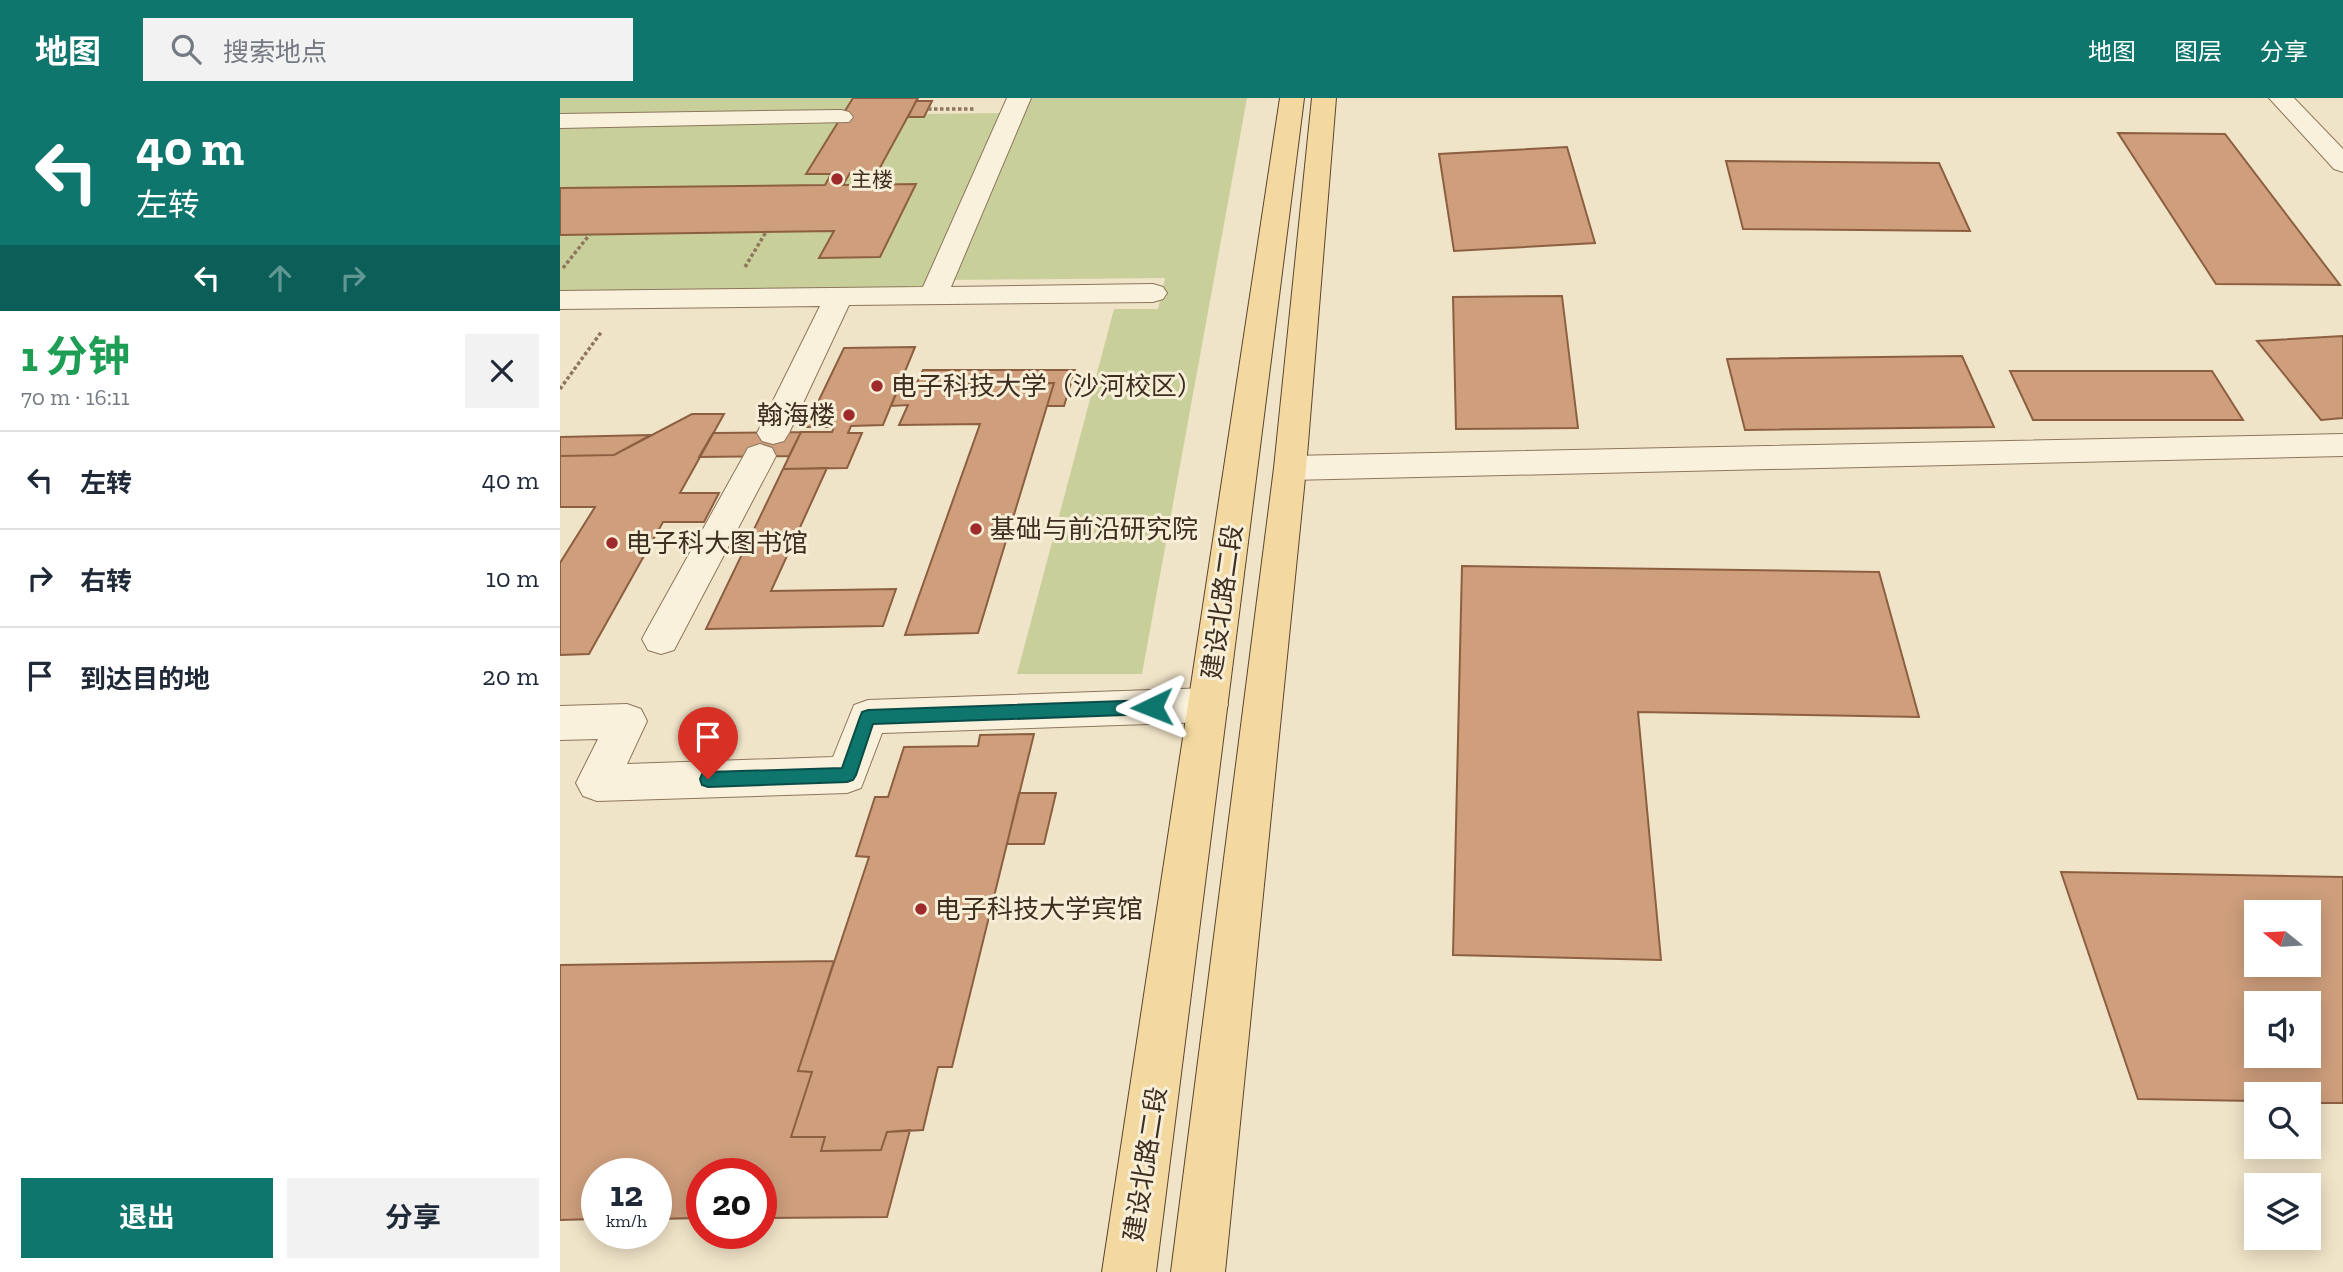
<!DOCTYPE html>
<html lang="zh">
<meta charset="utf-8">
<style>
:root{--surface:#fff;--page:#f2f2f3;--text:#1f2937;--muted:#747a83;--line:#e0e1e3;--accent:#0f766e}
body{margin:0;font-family:"Zilla Slab","Noto Sans SC",serif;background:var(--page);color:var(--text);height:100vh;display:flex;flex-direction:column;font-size:26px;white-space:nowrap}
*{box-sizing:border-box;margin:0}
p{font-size:23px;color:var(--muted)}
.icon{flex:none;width:38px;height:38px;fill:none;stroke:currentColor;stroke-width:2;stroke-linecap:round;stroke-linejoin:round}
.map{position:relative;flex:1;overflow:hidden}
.details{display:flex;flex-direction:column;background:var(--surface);width:560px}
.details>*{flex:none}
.guide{background:#0f766e;color:#fff;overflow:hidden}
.needle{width:46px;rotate:288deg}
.controls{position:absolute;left:1684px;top:802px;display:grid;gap:14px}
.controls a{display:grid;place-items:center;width:77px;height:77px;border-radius:0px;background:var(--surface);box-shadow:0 4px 18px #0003;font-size:35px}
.speed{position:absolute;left:21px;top:1060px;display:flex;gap:14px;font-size:35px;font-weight:700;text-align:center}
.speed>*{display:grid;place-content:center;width:91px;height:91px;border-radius:50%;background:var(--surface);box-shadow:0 4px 18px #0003;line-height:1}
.speed small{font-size:18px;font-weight:400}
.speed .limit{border:10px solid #d22;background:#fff;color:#111}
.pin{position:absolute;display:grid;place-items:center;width:60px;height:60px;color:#fff;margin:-72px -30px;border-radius:50% 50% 50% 0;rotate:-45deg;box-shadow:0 0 7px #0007}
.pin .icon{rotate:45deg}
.me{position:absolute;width:77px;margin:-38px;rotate:268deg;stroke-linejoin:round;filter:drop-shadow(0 0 5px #0008)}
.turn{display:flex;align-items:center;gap:24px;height:147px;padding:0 21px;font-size:32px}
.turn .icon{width:91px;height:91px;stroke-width:2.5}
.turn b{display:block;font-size:49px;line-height:60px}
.lanes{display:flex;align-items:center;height:66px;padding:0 21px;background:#0003;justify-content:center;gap:35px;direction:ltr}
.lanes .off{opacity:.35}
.round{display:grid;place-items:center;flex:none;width:74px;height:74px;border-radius:0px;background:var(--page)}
.headline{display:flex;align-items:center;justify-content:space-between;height:119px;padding:0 21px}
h1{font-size:42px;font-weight:700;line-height:52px;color:#1e9e55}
.primary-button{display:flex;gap:14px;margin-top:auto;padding:14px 21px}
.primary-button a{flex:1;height:80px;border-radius:0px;background:var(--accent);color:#fff;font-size:28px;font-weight:700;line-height:80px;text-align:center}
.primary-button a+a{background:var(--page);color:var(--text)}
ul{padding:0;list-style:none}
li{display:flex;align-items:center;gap:21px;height:98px;padding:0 21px;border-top:2px solid var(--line)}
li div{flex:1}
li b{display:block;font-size:26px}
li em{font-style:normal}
header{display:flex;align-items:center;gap:42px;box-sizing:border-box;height:98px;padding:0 35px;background:var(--accent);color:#fff}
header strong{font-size:33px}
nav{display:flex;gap:38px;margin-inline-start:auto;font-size:24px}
.search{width:490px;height:63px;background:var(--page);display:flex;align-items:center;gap:18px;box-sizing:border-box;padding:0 24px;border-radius:0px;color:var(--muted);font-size:26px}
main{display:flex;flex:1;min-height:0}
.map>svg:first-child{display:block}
</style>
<header>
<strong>地图</strong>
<div class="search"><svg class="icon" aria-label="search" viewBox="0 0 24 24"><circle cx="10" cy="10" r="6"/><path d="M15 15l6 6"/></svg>搜索地点</div>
<nav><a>地图</a><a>图层</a><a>分享</a></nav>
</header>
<main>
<section class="details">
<div class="guide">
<div class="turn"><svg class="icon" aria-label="left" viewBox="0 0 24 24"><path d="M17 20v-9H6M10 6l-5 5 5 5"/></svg><div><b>40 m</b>左转</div></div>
<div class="lanes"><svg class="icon" aria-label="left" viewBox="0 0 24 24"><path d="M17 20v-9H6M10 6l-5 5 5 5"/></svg><svg class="icon off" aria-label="ahead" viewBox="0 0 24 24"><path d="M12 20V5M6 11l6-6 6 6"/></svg><svg class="icon off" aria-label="right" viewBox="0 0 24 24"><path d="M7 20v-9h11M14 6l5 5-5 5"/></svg></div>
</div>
<div class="headline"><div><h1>1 分钟</h1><p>70 m · 16:11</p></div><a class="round"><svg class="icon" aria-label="close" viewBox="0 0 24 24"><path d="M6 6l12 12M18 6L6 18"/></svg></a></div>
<ul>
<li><svg class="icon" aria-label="left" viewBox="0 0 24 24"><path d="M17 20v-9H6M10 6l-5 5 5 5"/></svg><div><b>左转</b></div><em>40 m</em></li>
<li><svg class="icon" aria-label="right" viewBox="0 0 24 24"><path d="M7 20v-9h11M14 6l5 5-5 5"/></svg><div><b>右转</b></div><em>10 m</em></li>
<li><svg class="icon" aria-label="arrive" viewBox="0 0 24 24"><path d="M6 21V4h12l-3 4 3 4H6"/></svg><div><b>到达目的地</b></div><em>20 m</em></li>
</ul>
<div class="primary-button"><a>退出</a><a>分享</a></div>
</section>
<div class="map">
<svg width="1783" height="1174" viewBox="0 0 1783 1174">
<rect width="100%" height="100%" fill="#f0e4c8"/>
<path fill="#c9cf9b" d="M 0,0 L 293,0 L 284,14 L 0,18 Z
M 468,0 L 687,0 L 582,576 L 457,576 L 554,211 L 598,211 L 605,180 L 390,182 Z
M 443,15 L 366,189 L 0,194 L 0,137 L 274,133 L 320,159 L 356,86 L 283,87 L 290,75 L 317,75 L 348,19 L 364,19 L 366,16 Z
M 278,25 L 247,76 L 271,76 L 265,87 L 0,90 L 0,28 Z"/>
<path fill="#cf9f7d" stroke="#8d5f41" stroke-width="2" fill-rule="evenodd" d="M 293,0 L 358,0 L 317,75 L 290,75 L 283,87 L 356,86 L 320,159 L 259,160 L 274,133 L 0,137 L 0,90 L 265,87 L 271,76 L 246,76 Z
M 356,3 L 372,3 L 364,19 L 348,19 Z
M 1558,35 L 1665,36 L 1780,187 L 1656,186 Z
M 1007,49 L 1035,145 L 894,153 L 879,56 Z
M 1166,63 L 1379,65 L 1410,133 L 1183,131 Z
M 1002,198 L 1018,330 L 896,331 L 893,199 Z
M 1783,238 L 1783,320 L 1761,322 L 1697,243 Z
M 355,249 L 323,327 L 291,328 L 288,335 L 302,335 L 287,370 L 223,371 L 241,334 L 272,334 L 274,329 L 246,329 L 284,250 Z
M 1402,258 L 1434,329 L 1185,332 L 1167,261 Z
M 363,272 L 515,272 L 504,308 L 487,308 L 494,285 L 356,287 Z
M 1450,273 L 1652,273 L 1683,322 L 1473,322 Z
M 494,285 L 418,535 L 345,537 L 420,326 L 339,327 L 348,307 L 331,308 L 340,287 Z
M 132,316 L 164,316 L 120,395 L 159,395 L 144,424 L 103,424 L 29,556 L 0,557 L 0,465 L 35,409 L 0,409 L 0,358 L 54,357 Z
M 241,334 L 229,358 L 139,359 L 153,335 Z
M 91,337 L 54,357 L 0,358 L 0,339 Z
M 267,370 L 211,493 L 336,491 L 323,528 L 146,531 L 223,371 Z
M 902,468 L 1319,474 L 1359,619 L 1078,614 L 1101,862 L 893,857 Z
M 474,636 L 392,969 L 378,969 L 363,1032 L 327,1034 L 321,1052 L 261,1053 L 265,1039 L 231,1039 L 252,974 L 238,973 L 309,759 L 296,758 L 315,699 L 328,699 L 344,649 L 418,648 L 420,637 Z
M 459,695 L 496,695 L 484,746 L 447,746 Z
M 1501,774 L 1783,779 L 1783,1005 L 1748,1005 L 1748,996 L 1696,996 L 1696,1003 L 1578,1001 ZM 1696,814 L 1748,814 L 1748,866 L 1696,866 ZM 1696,905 L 1748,905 L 1748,957 L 1696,957 Z
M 274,863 L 238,973 L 252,974 L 231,1039 L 265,1039 L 261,1053 L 321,1052 L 327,1034 L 350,1032 L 327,1119 L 201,1120 L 201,1076 L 142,1076 L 142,1120 L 96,1121 L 96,1076 L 37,1076 L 37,1121 L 0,1122 L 0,867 Z"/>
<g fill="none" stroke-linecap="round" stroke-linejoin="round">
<defs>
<path id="minor" d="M 447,0 L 471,0 L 391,189 L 593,186 L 603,189 L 607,195 L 603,201 L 593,204 L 289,207 L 229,335 L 224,343 L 213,346 L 202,343 L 197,335 L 260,208 L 0,211 L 0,193 L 363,189 Z
M 1709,0 L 1734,0 L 1783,51 L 1783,74 L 1774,71 Z
M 281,12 L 289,14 L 293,19 L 289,24 L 0,30 L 0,16 Z
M 1783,336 L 1783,358 L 730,382 L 718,378 L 714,370 L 718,362 L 730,358 Z
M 200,346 L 212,350 L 216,358 L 114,552 L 101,556 L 88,552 L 82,541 L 88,530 L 188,350 Z
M 648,590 L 662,595 L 668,607 L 662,619 L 648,624 L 322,635 L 301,690 L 287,695 L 37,703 L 23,698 L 16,685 L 38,641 L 0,642 L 0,608 L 67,606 L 81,611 L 87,623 L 67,666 L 273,659 L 294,607 L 308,602 Z"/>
<path id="major" d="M 720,0 L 744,0 L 596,1174 L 542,1174 Z
M 752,0 L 776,0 L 746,370 L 665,1174 L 611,1174 L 714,370 Z"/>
</defs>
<use href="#minor" stroke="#8d765c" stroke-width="2"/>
<use href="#major" stroke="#5b4430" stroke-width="2"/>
<path stroke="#8d765c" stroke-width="3.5" stroke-dasharray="3.5 2.5" stroke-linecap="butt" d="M 368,11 L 416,11
M 185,169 L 206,134
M 3,170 L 30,136
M 0,291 L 42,233"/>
<use href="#minor" fill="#faf1dc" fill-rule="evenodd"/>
<use href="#major" fill="#f3d9a0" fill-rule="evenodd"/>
</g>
<path fill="#0f766e" stroke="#0a4d48" stroke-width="2" d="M 592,602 L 598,604 L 600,609 L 598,614 L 592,616 L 313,626 L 296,677 L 293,682 L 287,684 L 148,689 L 142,687 L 140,681 L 142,676 L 148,674 L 282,670 L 300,619 L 302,614 L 308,612 Z"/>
<g fill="#9e2a2b" stroke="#f7eed8" stroke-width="2.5">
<circle cx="277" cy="81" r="7"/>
<circle cx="317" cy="288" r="7"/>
<circle cx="289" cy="317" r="7"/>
<circle cx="416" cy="431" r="7"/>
<circle cx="52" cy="445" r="7"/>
<circle cx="361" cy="811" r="7"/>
</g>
<g text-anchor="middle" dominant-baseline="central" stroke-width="6" stroke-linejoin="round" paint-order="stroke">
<g font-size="21" fill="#3d2e20" stroke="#f7eed8" text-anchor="start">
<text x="291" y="81">主楼</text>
</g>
<g font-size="26" fill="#3d2e20" stroke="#f7eed8" text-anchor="start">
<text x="331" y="288">电子科技大学（沙河校区）</text>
<text x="275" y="317" text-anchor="end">翰海楼</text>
<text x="430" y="431">基础与前沿研究院</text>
<text x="66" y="445">电子科大图书馆</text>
<text x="375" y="811">电子科技大学宾馆</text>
</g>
<g font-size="26" fill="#3d2e20" stroke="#f7eed8">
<text transform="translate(662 504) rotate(-82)">建设北路二段</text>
<text transform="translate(585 1066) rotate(-81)">建设北路二段</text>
</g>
</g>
</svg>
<div class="controls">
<a><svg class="needle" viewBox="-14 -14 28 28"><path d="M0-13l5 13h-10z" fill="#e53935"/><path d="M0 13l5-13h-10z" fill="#747a83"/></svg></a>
<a><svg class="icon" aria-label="sound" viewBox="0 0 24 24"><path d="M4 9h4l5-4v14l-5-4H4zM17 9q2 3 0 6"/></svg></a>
<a><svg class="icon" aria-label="search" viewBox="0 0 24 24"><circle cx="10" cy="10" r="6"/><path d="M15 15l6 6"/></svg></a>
<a><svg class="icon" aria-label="layers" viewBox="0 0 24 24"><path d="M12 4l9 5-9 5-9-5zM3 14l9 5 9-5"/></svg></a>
</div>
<div class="speed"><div>12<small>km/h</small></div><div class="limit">20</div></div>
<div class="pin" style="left:148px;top:681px;background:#d93025"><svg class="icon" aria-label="arrive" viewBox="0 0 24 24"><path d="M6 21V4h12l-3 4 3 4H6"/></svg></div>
<svg class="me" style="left:592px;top:609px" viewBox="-20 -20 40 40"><path d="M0-17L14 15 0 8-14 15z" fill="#0f766e" stroke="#fff" stroke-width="4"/></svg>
</div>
</main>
